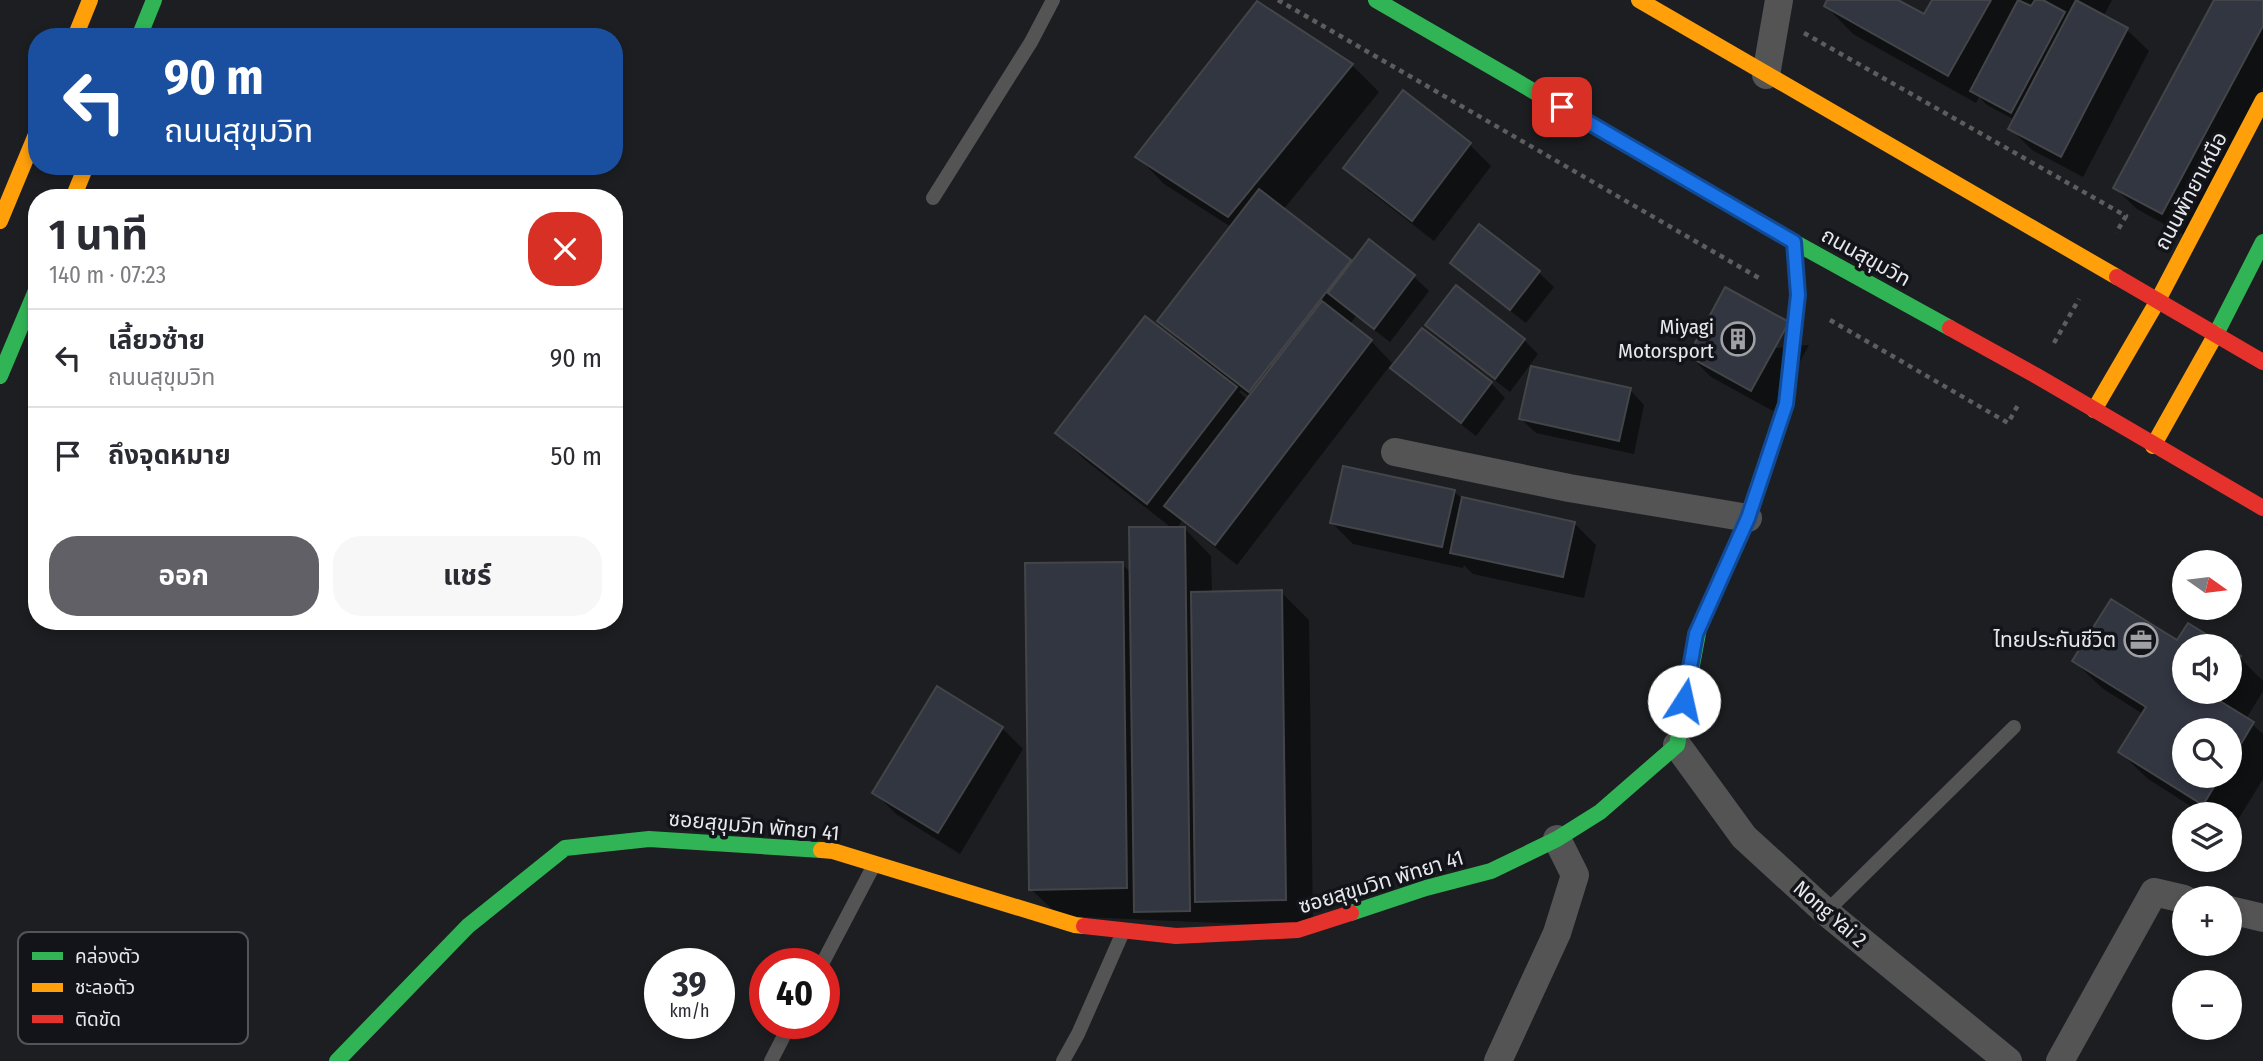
<!DOCTYPE html>
<html lang="th">
<meta charset="utf-8">
<style>
:root{--surface:#fff;--page:#f7f7f7;--text:#2b2b33;--muted:#7c7c81;--line:#e1e1e2;--accent:#606066}
body{margin:0;font-family:"Fira Sans Condensed","Noto Sans Thai",sans-serif;background:var(--page);color:var(--text);height:100vh;display:flex;flex-direction:column;font-size:26px;white-space:nowrap}
*{box-sizing:border-box;margin:0}
p{font-size:23px;color:var(--muted)}
.icon{flex:none;width:38px;height:38px;fill:none;stroke:currentColor;stroke-width:2;stroke-linecap:round;stroke-linejoin:round}
.map{position:relative;flex:1;overflow:hidden}
.sheet{position:absolute;left:28px;top:189px;width:595px;height:441px;display:flex;flex-direction:column;background:var(--surface);border-radius:28px;box-shadow:0 4px 10px #0003}
.sheet>*{flex:none}
.hud{position:absolute;left:28px;top:28px;width:595px;height:147px;border-radius:28px;box-shadow:0 4px 10px #0003;background:#1a4fa0;color:#fff;overflow:hidden}
.needle{width:46px;rotate:104deg}
.fabs{position:absolute;left:2172px;top:550px;display:grid;gap:14px}
.fabs a{display:grid;place-items:center;width:70px;height:70px;border-radius:50%;background:var(--surface);box-shadow:0 4px 10px #0003;font-size:35px}
.speed{position:absolute;left:644px;top:948px;display:flex;gap:14px;font-size:35px;font-weight:700;text-align:center}
.speed>*{display:grid;place-content:center;width:91px;height:91px;border-radius:50%;background:var(--surface);box-shadow:0 4px 10px #0003;line-height:1}
.speed small{font-size:18px;font-weight:400}
.speed .limit{border:10px solid #d22;background:#fff;color:#111}
.pin{position:absolute;display:grid;place-items:center;width:60px;height:60px;color:#fff;margin:-30px;border-radius:14px;box-shadow:0 4px 10px #0006}
.me{position:absolute;width:77px;margin:-38px;rotate:10deg;stroke-linejoin:round;filter:drop-shadow(0 0 5px #0008)}
.turn{display:flex;align-items:center;gap:24px;height:147px;padding:0 21px;font-size:32px}
.turn .icon{width:91px;height:91px;stroke-width:2.5}
.turn b{display:block;font-size:49px;line-height:60px}
.round{display:grid;place-items:center;flex:none;width:74px;height:74px;border-radius:28px;background:var(--page)}
.summary{display:flex;align-items:center;justify-content:space-between;height:119px;padding:0 21px}
h1{font-size:42px;font-weight:700;line-height:52px}
.cta{display:flex;gap:14px;margin-top:auto;padding:14px 21px}
.cta a{flex:1;height:80px;border-radius:28px;background:var(--accent);color:#fff;font-size:28px;font-weight:700;line-height:80px;text-align:center}
.cta a+a{background:var(--page);color:var(--text)}
ul{padding:0;list-style:none}
li{display:flex;align-items:center;gap:21px;height:98px;padding:0 21px;border-top:2px solid var(--line)}
li div{flex:1}
li b{display:block;font-size:26px}
li em{font-style:normal}
.map>svg:first-child{display:block}
</style>
<div class="map">
<svg width="2263" height="1061" viewBox="0 0 2263 1061">
<rect width="100%" height="100%" fill="#1c1e21"/>
<path fill="#0007" fill-rule="evenodd" d="M 1829,0 L 1895,0 L 1925,17 L 1934,0 L 2039,0 L 2050,5 L 2045,0 L 2112,0 L 2103,17 L 2127,30 L 2149,51 L 2083,177 L 2032,150 L 2011,129 L 2015,120 L 1987,105 L 1979,97 L 1976,103 L 1853,34 L 1826,6 Z
M 2216,0 L 2263,0 L 2263,87 L 2184,235 L 2137,209 L 2115,188 Z
M 1352,65 L 1379,92 L 1283,210 L 1352,264 L 1369,241 L 1414,277 L 1429,291 L 1390,342 L 1356,316 L 1350,324 L 1371,341 L 1392,363 L 1237,565 L 1182,521 L 1177,528 L 1184,528 L 1211,556 L 1212,594 L 1281,592 L 1309,620 L 1313,927 L 1059,916 L 1031,889 L 1122,564 L 1131,573 L 1173,529 L 1085,460 L 1057,433 L 1182,343 L 1159,321 L 1231,227 L 1164,184 L 1137,156 ZM 1241,390 L 1250,397 L 1248,400 L 1239,392 Z
M 1403,93 L 1470,145 L 1491,166 L 1434,241 L 1367,189 L 1345,168 Z
M 1479,227 L 1539,273 L 1554,287 L 1526,323 L 1466,277 L 1452,263 Z
M 1427,325 L 1524,340 L 1538,354 L 1510,392 L 1441,339 Z
M 1809,345 L 1773,411 L 1711,377 L 1690,356 Z
M 1393,368 L 1491,383 L 1505,398 L 1476,436 L 1407,383 Z
M 1630,390 L 1644,405 L 1634,454 L 1536,433 L 1521,419 Z
M 1454,491 L 1463,500 L 1574,523 L 1596,545 L 1584,598 L 1473,574 L 1464,565 L 1463,568 L 1353,544 L 1332,523 Z
M 2178,642 L 2184,646 L 2184,691 L 2230,691 L 2230,651 L 2239,657 L 2263,681 L 2263,691 L 2246,719 L 2263,734 L 2263,779 L 2231,831 L 2230,814 L 2203,814 L 2148,779 L 2120,752 L 2143,714 L 2102,688 L 2074,661 ZM 2184,730 L 2230,730 L 2230,775 L 2184,775 Z
M 1002,728 L 1023,749 L 960,854 L 896,814 L 875,793 Z"/>
<path fill="#323641" stroke="#444548" stroke-width="2" d="M 1827,0 L 1898,0 L 1924,14 L 1932,0 L 1991,0 L 1948,76 L 1824,6 Z
M 2018,0 L 2031,6 L 2035,0 L 2043,0 L 2065,12 L 2011,113 L 1970,91 Z
M 2076,0 L 2128,28 L 2061,157 L 2008,129 Z
M 2214,0 L 2263,0 L 2263,26 L 2162,214 L 2113,188 Z
M 1257,1 L 1353,64 L 1228,217 L 1135,157 Z
M 1403,90 L 1471,143 L 1412,221 L 1343,168 Z
M 1259,189 L 1351,260 L 1249,392 L 1157,321 Z
M 1479,224 L 1540,271 L 1510,310 L 1450,263 Z
M 1369,239 L 1415,275 L 1374,329 L 1328,293 Z
M 1456,285 L 1525,339 L 1495,379 L 1425,325 Z
M 1725,287 L 1789,322 L 1751,391 L 1688,356 Z
M 1322,301 L 1372,340 L 1215,545 L 1164,506 Z
M 1145,316 L 1237,387 L 1147,504 L 1055,433 Z
M 1422,328 L 1492,382 L 1461,423 L 1390,368 Z
M 1531,366 L 1631,388 L 1619,441 L 1519,419 Z
M 1343,466 L 1455,490 L 1442,547 L 1330,523 Z
M 1462,497 L 1575,522 L 1563,577 L 1450,553 Z
M 1129,527 L 1185,527 L 1190,911 L 1134,912 Z
M 1123,562 L 1127,888 L 1029,890 L 1025,563 Z
M 1282,590 L 1286,900 L 1195,902 L 1191,592 Z
M 2111,599 L 2177,640 L 2188,623 L 2225,646 L 2184,646 L 2184,691 L 2219,691 L 2215,698 L 2254,722 L 2230,762 L 2230,730 L 2184,730 L 2184,775 L 2221,775 L 2203,805 L 2118,752 L 2146,707 L 2072,661 Z
M 2230,649 L 2241,656 L 2230,674 Z
M 937,686 L 1003,727 L 938,833 L 872,793 Z"/>
<g fill="none" stroke-linecap="round" stroke-linejoin="round">
<path stroke="#5d5d5d" stroke-width="4.5" stroke-dasharray="5 5" stroke-linecap="butt" d="M 1278,0 L 1759,278
M 1804,33 L 2126,216 L 2116,233
M 1830,320 L 2008,423 L 2018,405
M 2054,343 L 2079,299"/>
<path stroke="#545454" stroke-width="14" d="M 933,198 L 1031,42 L 1053,0
M 1826,912 L 2014,727
M 822,964 L 874,865
M 771,1061 L 790,1024
M 1063,1061 L 1078,1034 L 1123,932"/>
<path stroke="#545454" stroke-width="28" d="M 1766,75 L 1779,0
M 1395,452 L 1569,488 L 1748,518
M 1677,745 L 1744,837 L 1826,912 L 2008,1061
M 2230,910 L 2263,918
M 1498,1061 L 1557,933 L 1575,875 L 1557,839
M 2060,1061 L 2154,892 L 2184,899"/>
<path stroke="#30b455" stroke-width="16" d="M 1376,0 L 1794,242 L 1950,328
M 139,37 L 154,0
M 2216,334 L 2263,242
M 0,376 L 37,288
M 1351,913 L 1426,888 L 1491,871 L 1557,839 L 1600,812 L 1677,745 L 1699,628
M 337,1061 L 468,926 L 565,848 L 649,839 L 821,850"/>
<path stroke="#ff9f0a" stroke-width="16" d="M 1639,0 L 2117,277
M 75,37 L 90,0
M 73,198 L 86,166
M 0,221 L 37,132
M 2157,302 L 2263,100
M 2094,410 L 2157,302
M 2153,446 L 2216,334
M 1699,628 L 1748,518 L 1786,404 L 1798,295 L 1794,242
M 821,850 L 833,851 L 1075,925 L 1084,926"/>
<path stroke="#e5322d" stroke-width="16" d="M 2117,277 L 2263,362
M 1950,328 L 2035,375 L 2263,508
M 1084,926 L 1176,936 L 1298,930 L 1351,913"/>
</g>
<g fill="none" stroke-linecap="round" stroke-linejoin="round">
<defs>
<path id="route" d="M 1562,107 L 1794,242 L 1798,295 L 1786,404 L 1748,518 L 1696,634 L 1684,701"/>
</defs>
<use href="#route" stroke="#114b97" stroke-width="18"/>
<use href="#route" stroke="#1a73e8" stroke-width="12"/>
</g>
<defs>
<symbol id="building-ring" viewBox="-11 -11 22 22"><circle r="9.5" fill="#121419" stroke="#a0a1a5" stroke-width="1.5"/><path d="M-4-6H4V6H1V3H-1V6H-4ZM-2.5-4.3h1.7v1.8h-1.7ZM.8-4.3h1.7v1.8H.8ZM-2.5-1h1.7V.8h-1.7ZM.8-1h1.7V.8H.8Z" fill="#a0a1a5"/></symbol>
<symbol id="office-ring" viewBox="-11 -11 22 22"><circle r="9.5" fill="#121419" stroke="#a0a1a5" stroke-width="1.5"/><path d="M-6-3h4V-5.5h4V-3h4V5H-6ZM-1-4.5V-3h2v-1.5ZM-6 0V1H6V0Z" fill="#a0a1a5"/></symbol>
</defs>
<g fill-rule="evenodd">
<use href="#building-ring" x="1719" y="320" width="38" height="38"/>
<use href="#office-ring" x="2122" y="621" width="38" height="38"/>
</g>
<g text-anchor="middle" dominant-baseline="central" stroke-width="7" stroke-linejoin="round" paint-order="stroke">
<g font-size="21" fill="#e7e8ec" stroke="#121419">
<text transform="translate(2191 191) rotate(-62)">ถนนพัทยาเหนือ</text>
<text transform="translate(1866 257) rotate(29)">ถนนสุขุมวิท</text>
<text transform="translate(754 826) rotate(5)">ซอยสุขุมวิท พัทยา 41</text>
<text transform="translate(1381 882) rotate(-17)">ซอยสุขุมวิท พัทยา 41</text>
<text transform="translate(1830 914) rotate(41)">Nong Yai 2</text>
</g>
<g font-size="21" fill="#e7e8ec" stroke="#121419" text-anchor="end">
<text x="1714" y="327">Miyagi<tspan x="1714" dy="24">Motorsport</tspan></text>
<text x="2116" y="640">ไทยประกันชีวิต</text>
</g>
</g>
<rect x="18" y="932" width="230" height="112" rx="10" fill="#121419" stroke="#525458" stroke-width="2"/>
<rect x="32" y="952" width="31" height="8" fill="#30b455"/>
<rect x="32" y="983" width="31" height="9" fill="#ff9f0a"/>
<rect x="32" y="1015" width="31" height="8" fill="#e5322d"/>
<g font-size="19" fill="#e7e8ec">
<text x="75" y="963">คล่องตัว</text>
<text x="75" y="994">ชะลอตัว</text>
<text x="75" y="1026">ติดขัด</text>
</g>
</svg>
<div class="fabs">
<a><svg class="needle" viewBox="-14 -14 28 28"><path d="M0-13l5 13h-10z" fill="#e53935"/><path d="M0 13l5-13h-10z" fill="#7c7c81"/></svg></a>
<a><svg class="icon" aria-label="sound" viewBox="0 0 24 24"><path d="M4 9h4l5-4v14l-5-4H4zM17 9q2 3 0 6"/></svg></a>
<a><svg class="icon" aria-label="search" viewBox="0 0 24 24"><circle cx="10" cy="10" r="6"/><path d="M15 15l6 6"/></svg></a>
<a><svg class="icon" aria-label="layers" viewBox="0 0 24 24"><path d="M12 4l9 5-9 5-9-5zM3 14l9 5 9-5"/></svg></a>
<a>+</a>
<a>−</a>
</div>
<div class="speed"><div>39<small>km/h</small></div><div class="limit">40</div></div>
<div class="pin" style="left:1562px;top:107px;background:#d93025"><svg class="icon" aria-label="arrive" viewBox="0 0 24 24"><path d="M6 21V4h12l-3 4 3 4H6"/></svg></div>
<svg class="me" style="left:1684px;top:701px" viewBox="-20 -20 40 40"><circle r="19" fill="#fff"/><path d="M0-13L10 11 0 6-10 11z" fill="#1a73e8"/></svg>
<div class="hud">
<div class="turn"><svg class="icon" aria-label="left" viewBox="0 0 24 24"><path d="M17 20v-9H6M10 6l-5 5 5 5"/></svg><div><b>90 m</b>ถนนสุขุมวิท</div></div>
</div>
<section class="sheet">
<div class="summary"><div><h1>1 นาที</h1><p>140 m · 07:23</p></div><a class="round" style="background:#d93025;color:#fff"><svg class="icon" aria-label="close" viewBox="0 0 24 24"><path d="M6 6l12 12M18 6L6 18"/></svg></a></div>
<ul>
<li><svg class="icon" aria-label="left" viewBox="0 0 24 24"><path d="M17 20v-9H6M10 6l-5 5 5 5"/></svg><div><b>เลี้ยวซ้าย</b><p>ถนนสุขุมวิท</p></div><em>90 m</em></li>
<li><svg class="icon" aria-label="arrive" viewBox="0 0 24 24"><path d="M6 21V4h12l-3 4 3 4H6"/></svg><div><b>ถึงจุดหมาย</b></div><em>50 m</em></li>
</ul>
<div class="cta"><a>ออก</a><a>แชร์</a></div>
</section>
</div>
